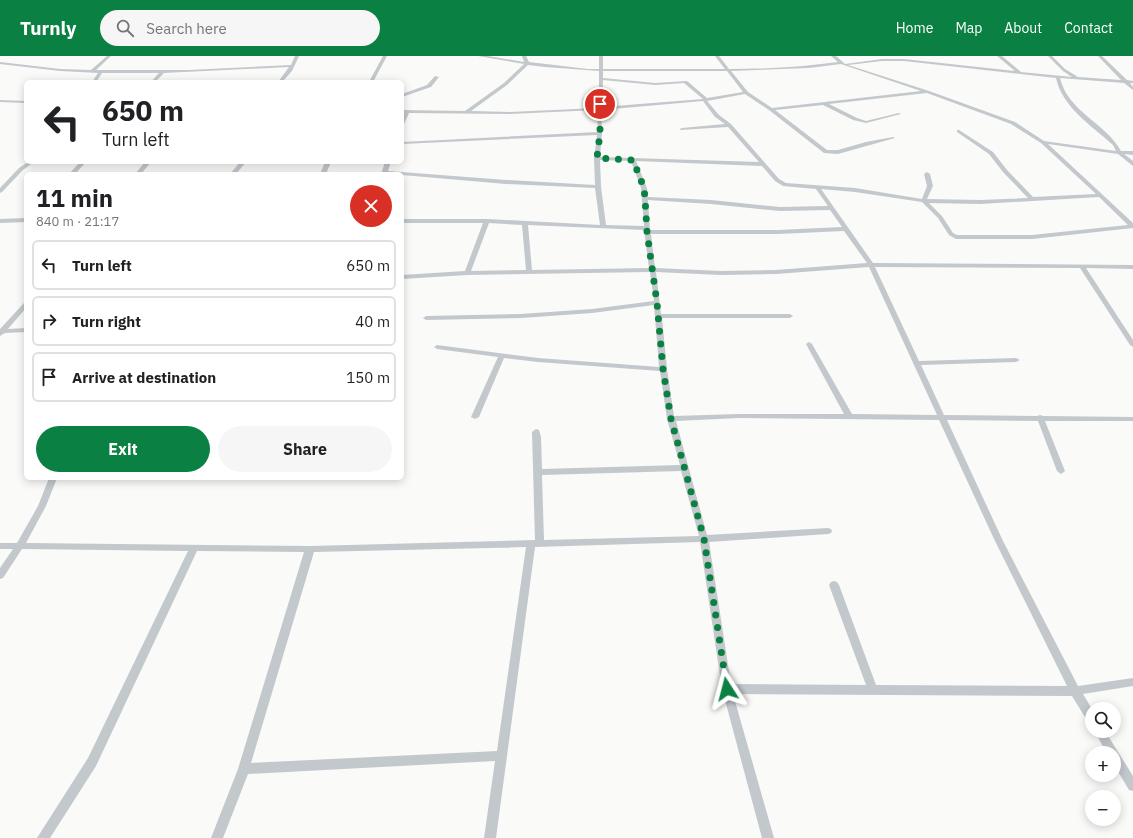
<!DOCTYPE html>
<meta charset="utf-8">
<style>
:root{--surface:#fff;--page:#f6f6f6;--text:#202124;--muted:#757577;--line:#e0e0e0;--accent:#0b8043}
body{margin:0;font-family:"IBM Plex Sans",sans-serif;background:var(--page);color:var(--text);height:100vh;display:flex;flex-direction:column;font-size:15px;white-space:nowrap}
*{box-sizing:border-box;margin:0}
p{font-size:13px;color:var(--muted)}
.icon{flex:none;width:22px;height:22px;fill:none;stroke:currentColor;stroke-width:2;stroke-linecap:round;stroke-linejoin:round}
.map{position:relative;flex:1;overflow:hidden}
.side{position:absolute;left:24px;top:116px;width:380px;height:308px;display:flex;flex-direction:column;background:var(--surface);border-radius:6px;box-shadow:0 2px 10px #0003}
.side>*{flex:none}
.top-card{position:absolute;left:24px;top:24px;width:380px;height:84px;border-radius:6px;box-shadow:0 2px 10px #0003;background:#fff;color:var(--text);overflow:hidden}
.fabs{position:absolute;left:1085px;top:646px;display:grid;gap:8px}
.fabs a{display:grid;place-items:center;width:36px;height:36px;border-radius:50%;background:var(--surface);box-shadow:0 2px 10px #0003;font-size:20px}
.pin{position:absolute;display:grid;place-items:center;width:34px;height:34px;color:#fff;margin:-17px;border:2px solid #fff;border-radius:50%;box-shadow:0 1px 4px #0007}
.me{position:absolute;width:44px;margin:-22px;rotate:351deg;stroke-linejoin:round;filter:drop-shadow(0 0 3px #0008)}
.turn{display:flex;align-items:center;gap:14px;height:84px;padding:0 12px;font-size:18px}
.turn .icon{width:52px;height:52px;stroke-width:2.5}
.turn b{display:block;font-size:28px;line-height:34px}
.round{display:grid;place-items:center;flex:none;width:42px;height:42px;border-radius:21px;background:var(--page)}
.headline{display:flex;align-items:center;justify-content:space-between;height:68px;padding:0 12px}
h1{font-size:24px;font-weight:700;line-height:30px}
.primary-button{display:flex;gap:8px;margin-top:auto;padding:8px 12px}
.primary-button a{flex:1;height:46px;border-radius:24px;background:var(--accent);color:#fff;font-size:16px;font-weight:700;line-height:46px;text-align:center}
.primary-button a+a{background:var(--page);color:var(--text)}
ul{padding:0;list-style:none}
li{display:flex;align-items:center;gap:12px;height:50px;margin:0 8px 6px;padding:0 4px;border:2px solid var(--line);border-radius:6px}
li div{flex:1}
li b{display:block;font-size:15px}
li em{font-style:normal}
header{display:flex;align-items:center;gap:24px;box-sizing:border-box;height:56px;padding:0 20px;background:var(--accent);color:#fff}
header strong{font-size:19px}
nav{display:flex;gap:22px;margin-inline-start:auto;font-size:14px}
.search{width:280px;height:36px;background:var(--page);display:flex;align-items:center;gap:10px;box-sizing:border-box;padding:0 14px;border-radius:22px;color:var(--muted);font-size:15px}
.map>svg:first-child{display:block}
</style>
<header>
<strong>Turnly</strong>
<div class="search"><svg class="icon" aria-label="search" viewBox="0 0 24 24"><circle cx="10" cy="10" r="6"/><path d="M15 15l6 6"/></svg>Search here</div>
<nav><a>Home</a><a>Map</a><a>About</a><a>Contact</a></nav>
</header>
<div class="map">
<svg width="1133" height="782" viewBox="0 0 1133 782">
<rect width="100%" height="100%" fill="#fafaf8"/>
<g fill="none" stroke-linecap="round" stroke-linejoin="round">
<path fill="#c3c8cc" fill-rule="evenodd" d="M 107,0 L 111,0 L 96,14 L 189,14 L 291,9 L 295,0 L 299,0 L 292,15 L 282,26 L 278,26 L 289,11 L 164,17 L 155,26 L 151,26 L 159,17 L 102,17 L 96,26 L 92,26 L 98,17 L 60,15 L 0,8 L 0,6 L 60,13 L 91,14 Z
M 383,0 L 387,0 L 373,26 L 369,26 Z
M 478,0 L 488,0 L 524,6 L 522,0 L 526,0 L 529,6 L 588,13 L 599,13 L 599,0 L 603,0 L 603,13 L 725,13 L 715,0 L 719,0 L 729,13 C 766,13 802,11 838,6 L 831,0 L 836,0 L 845,8 L 882,3 L 904,3 L 1015,15 L 997,0 L 1002,0 L 1021,16 L 1072,21 L 1063,15 L 1048,0 L 1052,0 L 1065,13 L 1078,21 L 1121,24 L 1098,0 L 1102,0 L 1127,24 L 1133,25 L 1133,27 L 1130,27 L 1133,31 L 1133,34 L 1124,27 L 1060,22 C 1068,56 1106,67 1121,95 L 1133,95 L 1133,99 L 1124,98 L 1133,105 L 1133,110 L 1118,98 L 1048,88 L 1133,167 L 1133,172 L 1032,183 L 956,183 L 949,179 L 938,162 L 922,146 L 855,136 L 821,133 L 873,207 L 1133,209 L 1133,213 L 1086,212 L 1133,284 L 1133,291 L 1130,289 L 1080,212 L 875,211 L 919,305 L 1016,302 L 1020,304 L 1016,306 L 921,309 L 944,359 L 1037,360 L 1040,359 L 1043,360 L 1133,361 L 1133,365 L 1045,365 L 1065,415 L 1061,418 L 1057,415 L 1038,365 L 947,364 L 1003,485 L 1078,630 L 1133,622 L 1133,630 L 1083,638 L 1092,653 L 1092,668 L 1088,666 L 1072,640 L 733,638 L 774,782 L 762,782 L 722,633 L 700,486 L 535,491 L 496,782 L 484,782 L 495,705 L 248,718 L 223,782 L 211,782 L 238,713 L 304,496 L 197,495 L 96,710 L 50,782 L 37,782 L 88,702 L 188,495 L 22,493 L 3,522 L 0,523 L 0,512 L 13,493 L 0,493 L 0,487 L 17,487 L 38,450 L 49,422 L 57,422 L 46,450 L 26,487 L 310,490 L 535,484 L 532,376 L 536,373 L 539,374 L 541,381 L 542,413 L 680,409 L 667,363 L 660,315 L 538,306 L 504,302 L 479,361 L 475,363 L 471,361 L 498,301 L 437,293 L 434,291 L 437,289 L 538,302 L 659,311 L 654,249 L 592,257 L 521,262 L 426,264 L 423,262 L 426,260 L 521,258 L 592,253 L 654,245 L 650,216 L 467,219 L 402,223 L 402,219 L 465,215 L 483,167 L 402,167 L 402,163 L 487,163 L 600,169 L 595,132 L 506,128 L 402,119 L 402,118 L 381,118 L 385,106 L 391,106 L 388,115 L 506,124 L 595,129 L 594,102 L 597,79 L 402,88 L 402,86 L 598,76 L 597,54 L 510,58 L 409,57 L 404,68 L 402,69 L 402,62 L 404,56 L 402,56 L 402,54 L 465,55 L 504,27 L 524,8 ZM 882,5 L 904,5 L 1056,22 C 1062,51 1092,70 1113,89 L 1116,95 L 1044,85 L 1015,66 L 929,35 L 848,9 ZM 841,8 L 921,35 L 772,52 L 748,36 L 731,15 L 809,12 ZM 528,9 L 545,11 L 599,15 L 599,38 L 597,52 L 510,56 L 471,55 L 507,29 ZM 603,15 L 727,15 L 743,36 L 707,42 L 687,25 L 655,27 L 603,22 ZM 603,24 L 655,29 L 684,27 L 703,43 L 602,51 ZM 927,37 L 1011,68 L 1041,87 L 1096,138 L 1033,141 L 1007,114 L 993,96 L 959,74 L 957,74 L 957,76 L 989,98 L 1003,116 L 1028,142 L 980,144 L 927,143 L 933,130 L 930,118 L 927,116 L 924,118 L 927,130 L 922,143 L 855,132 L 786,127 L 779,123 L 731,68 L 719,59 L 707,45 L 745,38 L 769,54 L 824,97 L 838,98 L 895,82 L 893,81 L 866,86 L 838,94 L 827,94 L 775,54 L 823,49 L 853,64 L 866,67 L 901,58 L 899,57 L 866,65 L 857,62 L 829,48 ZM 703,45 L 715,61 L 725,68 L 682,72 L 680,73 L 680,74 L 728,71 L 759,106 L 600,101 L 602,77 L 601,54 ZM 600,104 L 631,105 L 641,132 L 644,170 L 606,169 L 601,131 ZM 636,105 L 762,110 L 775,125 L 783,130 L 816,133 L 828,150 L 780,151 L 711,144 L 648,141 L 647,132 ZM 1099,141 L 1128,169 L 1032,179 L 957,179 L 953,177 L 942,160 L 929,147 L 980,148 ZM 648,144 L 711,148 L 780,155 L 830,154 L 842,171 L 778,174 L 650,174 ZM 489,167 L 522,169 L 526,214 L 471,215 ZM 528,169 L 644,174 L 649,212 L 532,214 ZM 844,175 L 867,207 L 776,214 L 721,215 L 655,212 L 651,178 L 778,178 ZM 869,211 L 937,359 L 852,358 L 812,288 L 809,286 L 806,288 L 844,358 L 739,358 L 674,360 L 667,313 L 662,262 L 790,262 L 793,260 L 790,258 L 661,258 L 656,216 L 721,219 L 776,218 ZM 739,362 L 939,364 L 995,485 L 1067,630 L 876,629 L 839,529 L 837,526 L 834,525 L 831,526 L 829,529 L 866,629 L 731,628 L 709,486 L 828,478 L 831,477 L 832,475 L 831,473 L 828,472 L 707,479 L 676,365 ZM 681,415 L 699,480 L 544,484 L 542,419 ZM 526,491 L 497,695 L 251,707 L 314,496 Z
M 435,20 L 439,21 L 431,31 L 402,41 L 402,38 L 427,29 Z
M 0,44 L 26,45 L 26,47 L 0,46 Z
M 28,106 L 34,106 L 23,114 L 2,136 L 0,137 L 0,132 L 19,112 Z
M 80,106 L 86,106 L 75,118 L 69,118 Z
M 145,106 L 151,106 L 141,118 L 135,118 Z
M 240,106 L 246,106 L 236,118 L 230,118 Z
M 325,106 L 331,106 L 326,118 L 320,118 Z
M 26,162 L 26,166 L 0,167 L 0,163 Z
M 26,246 L 26,252 L 8,273 L 26,272 L 26,276 L 5,277 L 0,280 L 0,273 L 24,247 Z
M 1094,675 L 1105,675 L 1133,720 L 1133,735 L 1129,734 L 1114,709 L 1114,697 L 1107,697 Z"/>
</g>
<g fill="none" stroke-linecap="round" stroke-linejoin="round">
<path stroke="#0b8043" stroke-width="7" stroke-dasharray="0 12.6" d="M 600,48 L 600,77 L 597,102 L 633,104 L 644,132 L 645,142 L 647,176 L 657,247 L 663,313 L 671,363 L 704,483 L 727,633"/>
</g>
</svg>
<div class="fabs">
<a><svg class="icon" aria-label="search" viewBox="0 0 24 24"><circle cx="10" cy="10" r="6"/><path d="M15 15l6 6"/></svg></a>
<a>+</a>
<a>−</a>
</div>
<div class="pin" style="left:600px;top:48px;background:#d93025"><svg class="icon" aria-label="arrive" viewBox="0 0 24 24"><path d="M6 21V4h12l-3 4 3 4H6"/></svg></div>
<svg class="me" style="left:727px;top:633px" viewBox="-20 -20 40 40"><path d="M0-17L14 15 0 8-14 15z" fill="#0b8043" stroke="#fff" stroke-width="4"/></svg>
<div class="top-card">
<div class="turn"><svg class="icon" aria-label="left" viewBox="0 0 24 24"><path d="M17 20v-9H6M10 6l-5 5 5 5"/></svg><div><b>650 m</b>Turn left</div></div>
</div>
<section class="side">
<div class="headline"><div><h1>11 min</h1><p>840 m · 21:17</p></div><a class="round" style="background:#d93025;color:#fff"><svg class="icon" aria-label="close" viewBox="0 0 24 24"><path d="M6 6l12 12M18 6L6 18"/></svg></a></div>
<ul>
<li><svg class="icon" aria-label="left" viewBox="0 0 24 24"><path d="M17 20v-9H6M10 6l-5 5 5 5"/></svg><div><b>Turn left</b></div><em>650 m</em></li>
<li><svg class="icon" aria-label="right" viewBox="0 0 24 24"><path d="M7 20v-9h11M14 6l5 5-5 5"/></svg><div><b>Turn right</b></div><em>40 m</em></li>
<li><svg class="icon" aria-label="arrive" viewBox="0 0 24 24"><path d="M6 21V4h12l-3 4 3 4H6"/></svg><div><b>Arrive at destination</b></div><em>150 m</em></li>
</ul>
<div class="primary-button"><a>Exit</a><a>Share</a></div>
</section>
</div>
